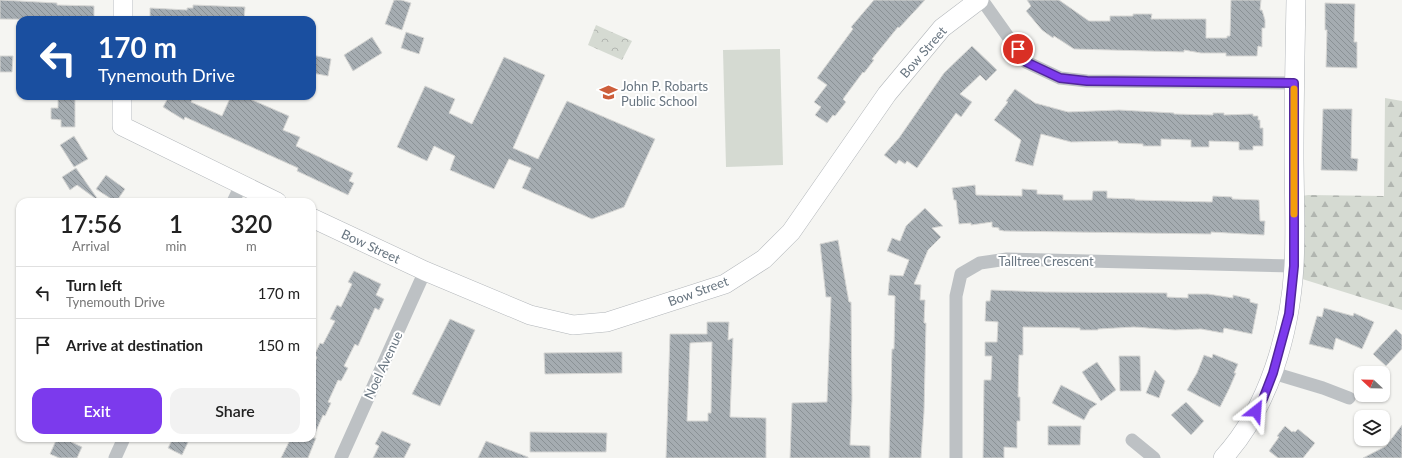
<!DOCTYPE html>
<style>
:root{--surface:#fff;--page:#f2f2f2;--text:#222;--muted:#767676;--line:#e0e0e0;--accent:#7c3aed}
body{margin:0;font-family:Lato,sans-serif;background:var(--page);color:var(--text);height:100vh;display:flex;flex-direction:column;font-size:15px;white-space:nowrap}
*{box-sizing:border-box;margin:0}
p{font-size:13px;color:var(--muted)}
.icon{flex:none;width:22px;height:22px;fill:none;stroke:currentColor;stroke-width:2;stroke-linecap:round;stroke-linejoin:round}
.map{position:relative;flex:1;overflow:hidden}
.panel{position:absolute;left:16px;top:198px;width:300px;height:244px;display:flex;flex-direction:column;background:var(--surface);border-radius:12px;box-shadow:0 1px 3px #0004}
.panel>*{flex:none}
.banner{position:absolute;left:16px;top:16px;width:300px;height:84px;border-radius:12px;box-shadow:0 1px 3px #0004;background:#1a4fa0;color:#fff;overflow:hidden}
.needle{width:26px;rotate:292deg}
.buttons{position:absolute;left:1354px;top:366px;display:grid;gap:8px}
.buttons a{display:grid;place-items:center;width:36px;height:36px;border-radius:8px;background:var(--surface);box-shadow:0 1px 3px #0004;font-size:20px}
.pin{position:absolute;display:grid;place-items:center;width:34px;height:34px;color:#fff;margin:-17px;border:2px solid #fff;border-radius:50%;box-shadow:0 1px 4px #0007}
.me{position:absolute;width:44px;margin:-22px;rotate:28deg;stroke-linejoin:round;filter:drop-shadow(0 0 3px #0008)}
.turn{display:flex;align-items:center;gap:14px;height:84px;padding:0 16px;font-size:18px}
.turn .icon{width:52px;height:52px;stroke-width:2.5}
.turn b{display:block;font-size:28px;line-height:34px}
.eta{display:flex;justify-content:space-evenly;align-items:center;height:68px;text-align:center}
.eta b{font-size:24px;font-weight:600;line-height:28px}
.cta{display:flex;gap:8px;margin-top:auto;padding:8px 16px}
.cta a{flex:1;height:46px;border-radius:12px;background:var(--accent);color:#fff;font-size:16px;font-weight:600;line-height:46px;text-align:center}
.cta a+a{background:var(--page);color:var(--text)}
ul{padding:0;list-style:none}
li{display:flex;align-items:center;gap:12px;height:52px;padding:0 16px;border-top:1px solid var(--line)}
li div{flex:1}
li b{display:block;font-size:15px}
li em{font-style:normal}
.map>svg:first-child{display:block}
</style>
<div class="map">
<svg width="1402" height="458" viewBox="0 0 1402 458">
<defs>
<pattern id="forest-firs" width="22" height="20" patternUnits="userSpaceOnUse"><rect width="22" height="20" fill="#d5dad2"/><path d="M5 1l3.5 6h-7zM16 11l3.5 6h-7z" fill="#b1b5b0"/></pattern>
<pattern id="park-crowns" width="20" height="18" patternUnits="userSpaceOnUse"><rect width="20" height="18" fill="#d5dad2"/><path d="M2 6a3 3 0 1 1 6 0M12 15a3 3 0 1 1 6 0" fill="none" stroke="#b1b5b0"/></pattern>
<pattern id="building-back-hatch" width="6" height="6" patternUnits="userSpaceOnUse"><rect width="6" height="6" fill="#a5acb1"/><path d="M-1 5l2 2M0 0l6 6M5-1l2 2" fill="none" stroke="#8a9195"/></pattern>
</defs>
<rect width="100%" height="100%" fill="#f5f5f2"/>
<path fill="url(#forest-firs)" d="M 1385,98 L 1402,101 L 1402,310 L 1299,278 L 1302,196 L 1308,195 L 1384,196 Z"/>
<path fill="url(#park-crowns)" d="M 596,25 L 632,41 L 622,60 L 588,45 Z"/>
<path fill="#d5dad2" d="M 780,49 L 783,165 L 726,167 L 723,50 Z"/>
<path fill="url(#building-back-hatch)" stroke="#d7d7d5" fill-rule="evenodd" d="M 0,0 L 57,3 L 57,5 L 94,6 L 94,20 L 0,19 Z
M 394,0 L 401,0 L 411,3 L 402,30 L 385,24 Z
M 874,0 L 925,0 L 899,28 L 898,27 L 872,59 L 874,60 L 864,73 L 863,72 L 843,99 L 846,102 L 835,116 L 833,115 L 827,123 L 815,115 L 821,107 L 814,102 L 827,85 L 817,78 L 853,29 L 851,27 Z
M 1027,0 L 1059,0 L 1089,21 L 1110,21 L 1110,16 L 1133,16 L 1133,14 L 1152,14 L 1151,19 L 1206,19 L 1206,38 L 1227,38 L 1227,36 L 1230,36 L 1231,0 L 1261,0 L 1260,10 L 1262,10 L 1265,20 L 1265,28 L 1262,28 L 1262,47 L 1258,46 L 1257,56 L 1226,56 L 1226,53 L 1201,53 L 1184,50 L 1184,52 L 1074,49 L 1054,36 L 1053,38 L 1042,30 L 1026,11 L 1031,6 Z
M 1325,3 L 1355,4 L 1354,42 L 1357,42 L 1357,68 L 1326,67 L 1327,30 L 1325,30 Z
M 193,5 L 245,7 L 244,20 L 150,20 L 150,8 L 187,10 L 187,8 L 193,8 Z
M 406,32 L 424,38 L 419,54 L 401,48 Z
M 372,37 L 382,53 L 353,71 L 344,55 Z
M 972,46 L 997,70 L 986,81 L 980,75 L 960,94 L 972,102 L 961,117 L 956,113 L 917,168 L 907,161 L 905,164 L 899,160 L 896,164 L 884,155 L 899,138 L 944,73 Z
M 312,55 L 331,59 L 328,76 L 312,73 Z
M 0,56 L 13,56 L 12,72 L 0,72 Z
M 504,57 L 545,75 L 513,148 L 538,159 L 567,101 L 655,139 L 624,207 L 592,219 L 522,188 L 531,168 L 509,159 L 494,189 L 450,170 L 455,156 L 434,146 L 427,161 L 397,147 L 425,86 L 455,99 L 449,113 L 472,124 Z
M 1015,89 L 1035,103 L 1068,112 L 1119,110 L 1174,113 L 1174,114 L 1213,115 L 1213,113 L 1224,113 L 1224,115 L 1253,114 L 1253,116 L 1258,116 L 1258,120 L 1260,120 L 1260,128 L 1263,128 L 1263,146 L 1253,146 L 1253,150 L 1239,150 L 1239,142 L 1209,141 L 1209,147 L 1191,147 L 1191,140 L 1161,139 L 1161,146 L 1143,146 L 1143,144 L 1118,143 L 1118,141 L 1071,142 L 1041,134 L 1033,166 L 1015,161 L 1021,140 L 994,120 L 1008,102 L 1006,101 Z
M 58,96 L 75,96 L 75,127 L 61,127 L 61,120 L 51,119 L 51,108 L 58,108 Z
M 169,96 L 194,96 L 191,102 L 222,116 L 231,96 L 243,96 L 289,116 L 283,130 L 300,137 L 296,146 L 353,173 L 349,181 L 354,183 L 348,195 L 297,171 L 298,168 L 185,117 L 184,120 L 163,107 Z
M 1323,109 L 1352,109 L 1351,158 L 1358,159 L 1357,171 L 1321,170 Z
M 74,136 L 88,159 L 74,167 L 60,145 Z
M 76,168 L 97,198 L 96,199 L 77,185 L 70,190 L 62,177 Z
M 106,175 L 125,189 L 116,202 L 96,189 Z
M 975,185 L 976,195 L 1022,196 L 1022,189 L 1037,190 L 1037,194 L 1063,195 L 1063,200 L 1092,200 L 1093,191 L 1107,191 L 1107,198 L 1135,199 L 1135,200 L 1212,202 L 1213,196 L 1232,197 L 1232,199 L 1259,200 L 1260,221 L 1265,221 L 1264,235 L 1211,232 L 1211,234 L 1004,231 L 999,230 L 999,228 L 992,227 L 992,222 L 971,225 L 971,223 L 959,224 L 956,200 L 954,200 L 952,188 Z
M 925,208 L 943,226 L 932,228 L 941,237 L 928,250 L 914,284 L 921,285 L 920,300 L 925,300 L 924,323 L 926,323 L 924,412 L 921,458 L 889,458 L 892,349 L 894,349 L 895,296 L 888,295 L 889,283 L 890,275 L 903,276 L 909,260 L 887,251 L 892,238 L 900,241 L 906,226 Z
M 838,240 L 849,302 L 851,302 L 852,400 L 850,445 L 870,446 L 870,458 L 790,458 L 792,403 L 827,402 L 831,297 L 826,297 L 820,244 Z
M 354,271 L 381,284 L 376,295 L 384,299 L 379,310 L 375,308 L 358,346 L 355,344 L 344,366 L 348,368 L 341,381 L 338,380 L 328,402 L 331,403 L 325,416 L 323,415 L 313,438 L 316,438 L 308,458 L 281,458 L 291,438 L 312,438 L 312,369 L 317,357 L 314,356 L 320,343 L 323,344 L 335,321 L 330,319 L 337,305 L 341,307 L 352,284 L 348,282 Z
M 991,290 L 1045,292 L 1167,293 L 1167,297 L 1188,298 L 1188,294 L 1208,294 L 1233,298 L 1233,295 L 1250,299 L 1250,302 L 1258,304 L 1252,334 L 1224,328 L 1223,333 L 1201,329 L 1175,330 L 1134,327 L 1098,329 L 1098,330 L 1080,330 L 1080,328 L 1023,327 L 1023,355 L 1019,355 L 1018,397 L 1020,397 L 1020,421 L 1017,421 L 1017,448 L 1004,447 L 1004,458 L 983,458 L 984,380 L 991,380 L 992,356 L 985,356 L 985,342 L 997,342 L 998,322 L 985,321 L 986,301 L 990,301 Z
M 1324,308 L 1353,316 L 1354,313 L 1374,322 L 1362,349 L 1336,338 L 1333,350 L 1309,344 L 1317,316 L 1322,317 Z
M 450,319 L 475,330 L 440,406 L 412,394 Z
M 707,322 L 729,322 L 728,340 L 733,338 L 730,417 L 766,418 L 766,458 L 666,458 L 670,334 L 707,334 ZM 706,342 L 712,342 L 711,413 L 708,413 L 708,421 L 687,421 L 690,343 Z
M 1396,329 L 1402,335 L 1402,349 L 1386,366 L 1373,354 Z
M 622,352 L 622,373 L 545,374 L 544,353 Z
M 1213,354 L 1238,364 L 1234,373 L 1236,373 L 1229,389 L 1220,407 L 1187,390 L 1197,373 L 1204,355 L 1212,358 Z
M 1119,356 L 1140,356 L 1141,391 L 1120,391 Z
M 1097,362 L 1116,390 L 1101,401 L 1082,372 Z
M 1155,370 L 1165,381 L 1159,398 L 1146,393 Z
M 1061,385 L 1097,404 L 1090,409 L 1084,420 L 1052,403 Z
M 1186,402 L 1204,421 L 1191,435 L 1171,415 Z
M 1402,425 L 1402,458 L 1363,458 L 1386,446 Z
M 1048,426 L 1081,426 L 1080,445 L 1048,445 Z
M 1285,426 L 1292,432 L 1293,431 L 1295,432 L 1298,429 L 1315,443 L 1303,458 L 1278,458 L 1269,451 L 1279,437 L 1277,436 Z
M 382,431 L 411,444 L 404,458 L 373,458 L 379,446 L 375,444 Z
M 530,432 L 607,433 L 606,452 L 530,452 Z
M 57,438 L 63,438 L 82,447 L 77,458 L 59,458 L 50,454 Z
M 173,438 L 190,438 L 182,455 L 168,448 Z
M 486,441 L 528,457 L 528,458 L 478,458 Z"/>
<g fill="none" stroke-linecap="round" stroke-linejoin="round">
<defs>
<path id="secondary" d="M 123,20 L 123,0
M 122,96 L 122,126 L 277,202
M 312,218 L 425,271 L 530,315 L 573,325 L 607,322 L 725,284 L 764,259 L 791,232 L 887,94 L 942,28 L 979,0
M 1223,458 C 1269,408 1290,333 1294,266 C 1296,229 1294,191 1294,154 C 1294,103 1295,51 1296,0"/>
</defs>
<use href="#secondary" stroke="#b2b6ba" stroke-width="20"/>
<path stroke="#bdc1c4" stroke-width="13" d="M 982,0 L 1026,62 L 1060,78 L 1087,81 L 1294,83
M 233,202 L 241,185
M 1273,373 L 1323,388 L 1349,398
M 1132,440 L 1154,458
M 115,458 L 124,438
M 341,458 L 425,271
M 956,458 L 956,296 L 961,274 L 980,263 L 1007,259 L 1294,266"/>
<use href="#secondary" stroke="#fff" stroke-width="19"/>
</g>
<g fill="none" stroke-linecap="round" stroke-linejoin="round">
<defs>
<path id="route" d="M 1018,49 L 1026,62 L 1060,78 L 1087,81 L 1294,83 L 1294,266 L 1289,314 L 1273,373 L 1263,399 L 1256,411"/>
</defs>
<use href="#route" stroke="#51269a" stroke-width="10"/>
<use href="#route" stroke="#7c3aed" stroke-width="7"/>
<path stroke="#f59e0b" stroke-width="7" d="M 1294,89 L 1294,214"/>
</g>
<defs>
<symbol id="school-bare" viewBox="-9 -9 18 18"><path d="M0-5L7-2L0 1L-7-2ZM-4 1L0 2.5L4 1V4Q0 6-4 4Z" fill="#cd5e3a" stroke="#fff" stroke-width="2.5" paint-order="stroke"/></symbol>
</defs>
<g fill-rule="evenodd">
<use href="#school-bare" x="596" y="80" width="25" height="25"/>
</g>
<g text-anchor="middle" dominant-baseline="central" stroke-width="4" stroke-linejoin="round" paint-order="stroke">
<g font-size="13" fill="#687580" stroke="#fff">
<text transform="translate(923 52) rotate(-49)">Bow Street</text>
<text transform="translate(371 246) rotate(25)">Bow Street</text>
<text x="1046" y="261">Talltree Crescent</text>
<text transform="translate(698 291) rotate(-20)">Bow Street</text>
<text transform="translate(383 365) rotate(-65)">Noel Avenue</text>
</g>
<g font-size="13" fill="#687580" stroke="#fff" text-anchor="start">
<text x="621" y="86">John P. Robarts<tspan x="621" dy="15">Public School</tspan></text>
</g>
</g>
</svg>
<div class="buttons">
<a><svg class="needle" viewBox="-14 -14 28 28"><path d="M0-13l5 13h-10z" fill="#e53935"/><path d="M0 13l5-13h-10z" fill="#767676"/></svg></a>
<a><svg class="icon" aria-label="layers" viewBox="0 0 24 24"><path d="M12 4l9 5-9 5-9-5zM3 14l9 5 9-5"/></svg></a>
</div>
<div class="pin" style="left:1018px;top:49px;background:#d93025"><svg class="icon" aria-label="arrive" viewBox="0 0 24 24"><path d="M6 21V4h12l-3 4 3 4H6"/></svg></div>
<svg class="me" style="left:1256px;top:411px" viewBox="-20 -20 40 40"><path d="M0-17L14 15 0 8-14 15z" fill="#7c3aed" stroke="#fff" stroke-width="4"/></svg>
<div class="banner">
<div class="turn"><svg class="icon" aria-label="left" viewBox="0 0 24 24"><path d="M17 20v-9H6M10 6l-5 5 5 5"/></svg><div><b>170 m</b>Tynemouth Drive</div></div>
</div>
<section class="panel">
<div class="eta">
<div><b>17:56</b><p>Arrival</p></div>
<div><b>1</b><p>min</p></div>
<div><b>320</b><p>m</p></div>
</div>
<ul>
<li><svg class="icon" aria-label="left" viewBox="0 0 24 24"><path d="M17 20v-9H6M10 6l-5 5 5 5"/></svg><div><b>Turn left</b><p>Tynemouth Drive</p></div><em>170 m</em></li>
<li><svg class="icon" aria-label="arrive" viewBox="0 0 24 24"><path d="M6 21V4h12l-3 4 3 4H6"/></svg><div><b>Arrive at destination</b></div><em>150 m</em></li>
</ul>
<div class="cta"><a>Exit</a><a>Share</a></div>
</section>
</div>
